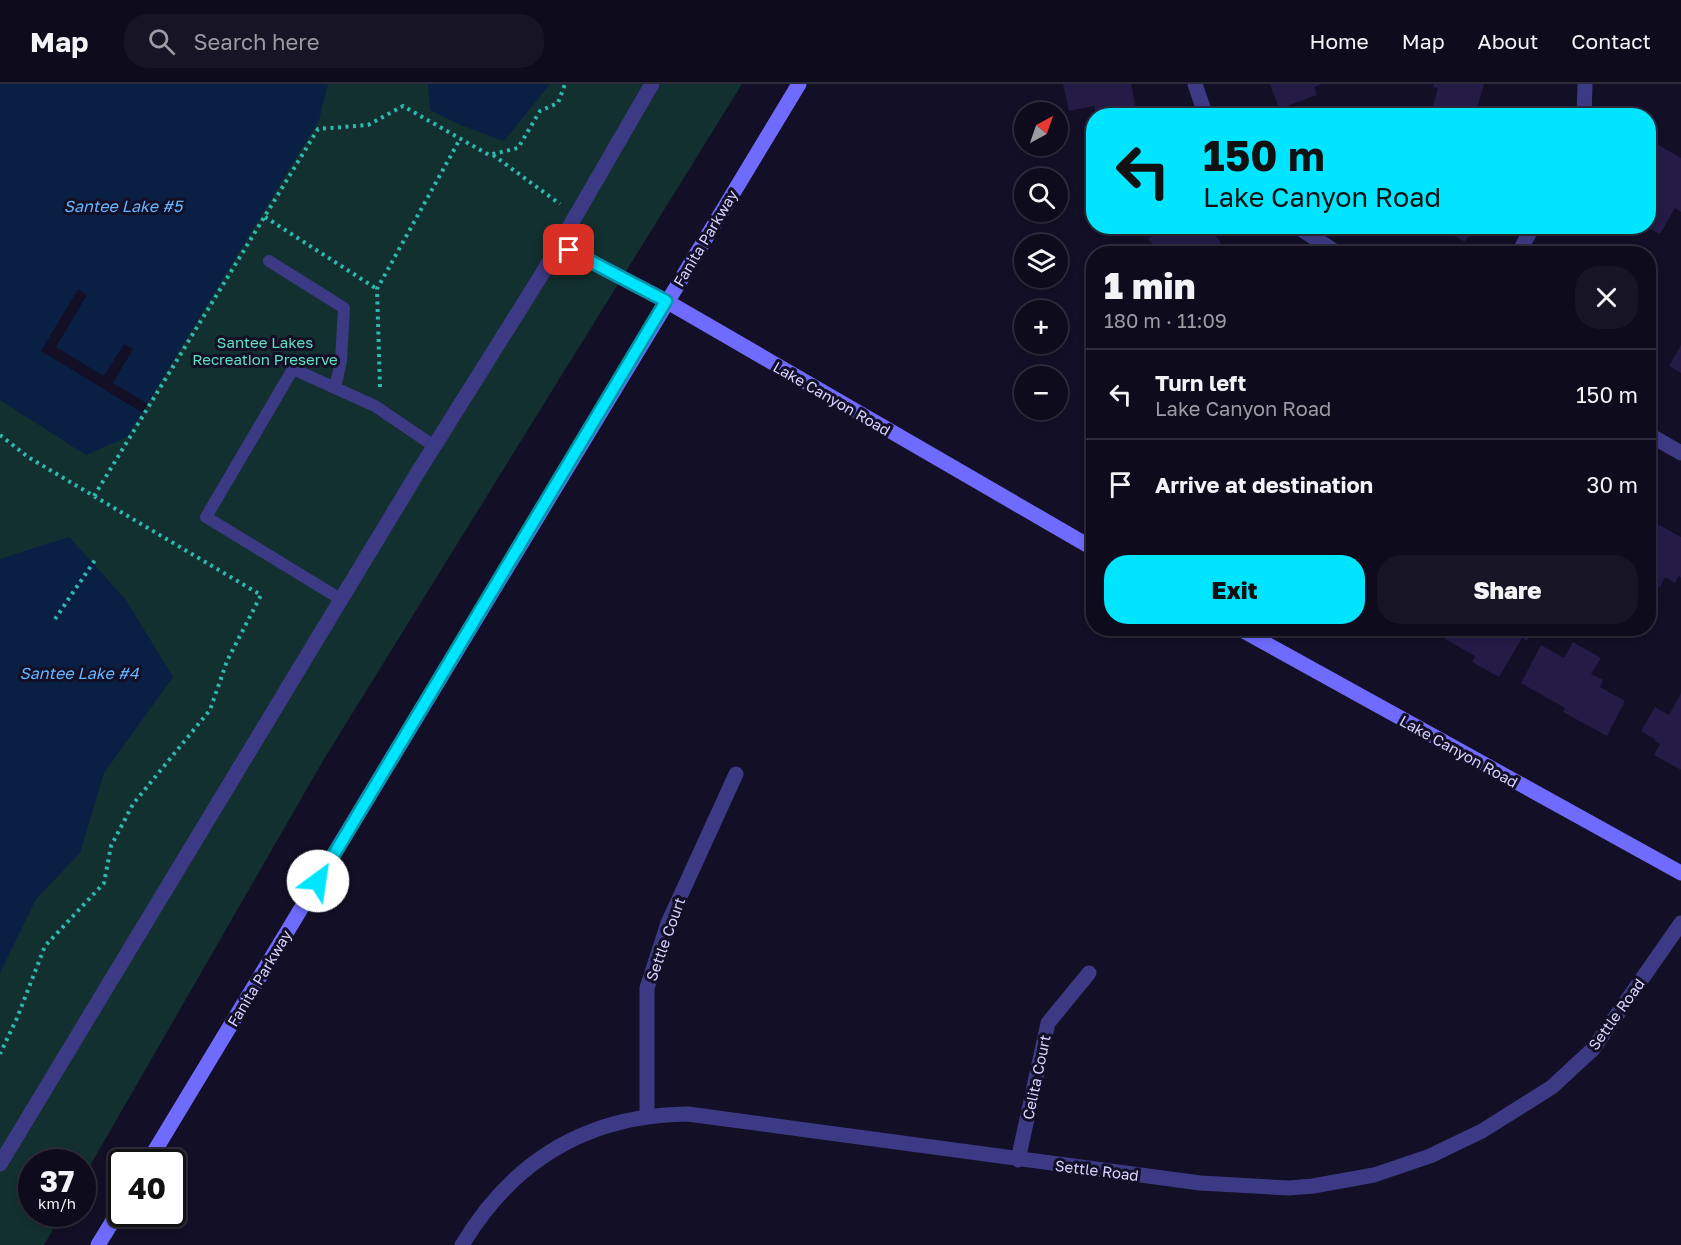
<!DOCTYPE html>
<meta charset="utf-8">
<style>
:root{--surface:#0e0b1c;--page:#171425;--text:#f1f3f6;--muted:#9b9ba3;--line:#2e2b3b;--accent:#00e5ff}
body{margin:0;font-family:"Golos Text",sans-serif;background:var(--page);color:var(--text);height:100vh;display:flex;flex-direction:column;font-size:22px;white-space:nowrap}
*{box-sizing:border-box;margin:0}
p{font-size:20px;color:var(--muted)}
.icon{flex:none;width:33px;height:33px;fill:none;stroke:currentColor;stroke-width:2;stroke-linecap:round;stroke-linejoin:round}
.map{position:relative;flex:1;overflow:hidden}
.sheet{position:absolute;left:1086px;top:162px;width:570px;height:390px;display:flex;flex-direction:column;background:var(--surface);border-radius:24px;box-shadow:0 3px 9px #0003,0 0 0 2px var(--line)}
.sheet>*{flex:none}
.hud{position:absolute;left:1086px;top:24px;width:570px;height:126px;border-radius:24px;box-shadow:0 3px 9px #0003,0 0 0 2px var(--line);background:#00e5ff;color:#111;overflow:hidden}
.needle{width:39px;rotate:40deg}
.tools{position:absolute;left:1014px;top:18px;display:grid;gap:12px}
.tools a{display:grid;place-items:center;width:54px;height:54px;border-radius:50%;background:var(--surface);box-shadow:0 3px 9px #0003,0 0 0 2px var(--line);font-size:30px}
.speed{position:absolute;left:18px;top:1065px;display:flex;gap:12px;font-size:30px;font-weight:700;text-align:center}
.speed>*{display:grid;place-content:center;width:78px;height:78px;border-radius:50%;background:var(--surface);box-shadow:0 3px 9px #0003,0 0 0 2px var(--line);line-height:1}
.speed small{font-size:15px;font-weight:400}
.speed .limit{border:3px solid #111;border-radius:9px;background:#fff;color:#111}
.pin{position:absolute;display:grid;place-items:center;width:51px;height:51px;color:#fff;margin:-26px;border-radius:12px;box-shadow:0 3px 9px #0006}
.me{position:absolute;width:66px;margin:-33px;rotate:31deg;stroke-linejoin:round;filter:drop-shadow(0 0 4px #0008)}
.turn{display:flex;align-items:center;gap:21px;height:126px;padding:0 18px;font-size:27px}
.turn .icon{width:78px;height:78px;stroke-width:2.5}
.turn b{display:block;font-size:42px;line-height:51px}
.round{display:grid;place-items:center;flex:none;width:63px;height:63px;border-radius:24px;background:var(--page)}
.headline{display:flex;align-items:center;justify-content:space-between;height:102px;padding:0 18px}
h1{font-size:36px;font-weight:800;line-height:45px}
.button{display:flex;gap:12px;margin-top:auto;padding:12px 18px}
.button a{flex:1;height:69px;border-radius:24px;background:var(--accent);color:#111;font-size:24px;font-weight:800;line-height:69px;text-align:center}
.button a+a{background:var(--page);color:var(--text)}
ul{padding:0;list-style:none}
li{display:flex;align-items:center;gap:18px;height:90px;padding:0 18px;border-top:2px solid var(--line)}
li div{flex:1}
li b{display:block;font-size:22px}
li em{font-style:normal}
header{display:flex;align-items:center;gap:36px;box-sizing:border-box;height:84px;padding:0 30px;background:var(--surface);border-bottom:2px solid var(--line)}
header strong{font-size:28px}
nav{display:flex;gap:33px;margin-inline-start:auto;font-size:21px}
.search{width:420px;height:54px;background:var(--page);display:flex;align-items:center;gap:15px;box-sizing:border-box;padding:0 21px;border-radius:24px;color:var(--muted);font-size:22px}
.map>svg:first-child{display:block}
</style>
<header>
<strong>Map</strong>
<div class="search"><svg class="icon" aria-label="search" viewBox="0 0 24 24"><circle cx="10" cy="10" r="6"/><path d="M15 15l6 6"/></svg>Search here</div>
<nav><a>Home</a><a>Map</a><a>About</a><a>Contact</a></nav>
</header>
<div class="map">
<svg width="1681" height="1161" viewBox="0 0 1681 1161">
<rect width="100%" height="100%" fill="#130f26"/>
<path fill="#12302f" d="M 0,0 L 742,0 L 324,675 L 83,1094 L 82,1078 L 32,1078 L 32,1130 L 62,1130 L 44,1161 L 0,1161 Z"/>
<path fill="#0a1f44" d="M 0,0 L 328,0 L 319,36 L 127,353 L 86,371 L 0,316 Z
M 428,0 L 550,0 L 504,57 L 463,42 L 430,26 Z
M 69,453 L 126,516 L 173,593 L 104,689 L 80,769 L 36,815 L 0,889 L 0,475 Z"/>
<path fill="#130f26" d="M 78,205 L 87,211 L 56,263 L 104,292 L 124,260 L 133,265 L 113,299 L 148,320 L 143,329 L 41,267 Z"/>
<path fill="#241b47" d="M 1063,0 L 1131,0 L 1136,25 L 1106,32 L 1096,32 L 1094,22 L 1069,27 Z
M 1270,0 L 1322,0 L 1314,3 L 1317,11 L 1279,25 Z
M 1434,0 L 1484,0 L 1475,32 L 1460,32 L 1432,24 L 1438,4 L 1433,3 Z
M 1321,25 L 1334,32 L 1318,32 Z
M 1356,25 L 1368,32 L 1353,32 Z
M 1657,60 L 1681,74 L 1681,128 L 1675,124 L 1660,150 L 1648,144 L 1648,84 L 1653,76 L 1649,73 Z
M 1163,142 L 1193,142 L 1198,148 L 1208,142 L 1221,159 L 1216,163 L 1221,170 L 1161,170 L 1148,155 Z
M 1438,142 L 1474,142 L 1465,158 Z
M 1681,261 L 1681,289 L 1669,282 Z
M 1648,435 L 1681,453 L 1681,494 L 1679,492 L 1675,499 L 1665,493 L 1660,503 L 1648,496 Z
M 1436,544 L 1534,544 L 1527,557 L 1522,554 L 1499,593 L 1472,578 L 1475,572 L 1433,548 Z
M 1573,558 L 1601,574 L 1591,590 L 1603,596 L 1600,603 L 1625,617 L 1607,652 L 1563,628 L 1565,624 L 1521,599 L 1541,561 L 1564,574 Z
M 1681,609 L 1681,686 L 1654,671 L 1660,660 L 1654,657 L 1656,656 L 1641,647 L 1655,623 L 1669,631 Z"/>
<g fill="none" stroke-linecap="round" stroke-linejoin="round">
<path stroke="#2fb8b0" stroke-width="4" stroke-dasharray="3 4.5" stroke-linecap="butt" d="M 493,71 L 560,120
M 265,133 L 377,205
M 380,303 L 377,205 L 460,55
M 0,351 L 28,373 L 261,511 L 227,577 L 210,626 L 133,720 L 111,762 L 104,799 L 45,862 L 17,934 L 0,970
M 94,412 L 318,45 L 368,41 L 403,22 L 489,71 L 493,70 L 518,64 L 540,27 L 558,19 L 565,0
M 55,535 L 95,476"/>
<path stroke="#3d3a85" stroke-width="12" d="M 269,177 L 344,224 L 341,277 L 335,304
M 342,516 L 206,433 L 293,285 L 375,322 L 434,362"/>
<path stroke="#3d3a85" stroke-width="15" d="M 1195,0 L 1206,32
M 1584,32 L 1585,0
M 1296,142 L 1339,170
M 1518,170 L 1533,142
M 1648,350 L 1681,369
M 647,1032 L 647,904 L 668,839 L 736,690
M 1018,1076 L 1048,939 L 1089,889
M 0,1080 L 418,388 L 542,190 L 652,0
M 462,1161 C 513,1076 588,1031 688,1030 L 1200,1099 L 1289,1104 L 1313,1102 L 1374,1091 L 1430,1072 L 1482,1047 L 1552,1003 L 1593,965 L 1681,839"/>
<path stroke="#6f6bff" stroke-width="15" d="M 569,166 L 666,217 L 1094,465
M 1238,544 L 1681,789
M 148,1078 L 799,0
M 98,1161 L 122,1122"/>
</g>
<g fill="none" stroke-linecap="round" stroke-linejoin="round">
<defs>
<path id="route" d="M 318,797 L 666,217 L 569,166"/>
</defs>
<use href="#route" stroke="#0095a6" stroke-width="15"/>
<use href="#route" stroke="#00e5ff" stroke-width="10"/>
</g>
<g text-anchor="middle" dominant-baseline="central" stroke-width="6" stroke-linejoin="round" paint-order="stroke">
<g font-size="15" fill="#d9d4ff" stroke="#130f26">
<text transform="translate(705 154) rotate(-59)">Fanita Parkway</text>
<text transform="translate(832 314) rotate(30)">Lake Canyon Road</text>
<text transform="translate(1459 667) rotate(29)">Lake Canyon Road</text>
<text transform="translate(665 855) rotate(-70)">Settle Court</text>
<text transform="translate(259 894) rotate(-59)">Fanita Parkway</text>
<text transform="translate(1616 930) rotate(-54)">Settle Road</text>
<text transform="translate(1036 993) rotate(-78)">Celita Court</text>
<text transform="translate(1097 1086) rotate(7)">Settle Road</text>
</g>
<g font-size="15" fill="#5fe0c0" stroke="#130f26">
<text x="265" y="258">Santee Lakes<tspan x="265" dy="17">Recreation Preserve</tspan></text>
</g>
<g font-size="16" font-style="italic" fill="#62b6ff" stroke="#130f26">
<text x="123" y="122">Santee Lake #5</text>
<text x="79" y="589">Santee Lake #4</text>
</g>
</g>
</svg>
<div class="tools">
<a><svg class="needle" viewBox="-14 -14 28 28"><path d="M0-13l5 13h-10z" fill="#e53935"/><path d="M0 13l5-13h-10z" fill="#9b9ba3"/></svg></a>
<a><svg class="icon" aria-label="search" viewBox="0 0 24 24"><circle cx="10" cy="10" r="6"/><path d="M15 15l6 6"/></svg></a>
<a><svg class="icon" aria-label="layers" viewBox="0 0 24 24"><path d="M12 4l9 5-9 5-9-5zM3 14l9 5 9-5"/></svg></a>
<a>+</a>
<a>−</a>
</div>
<div class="speed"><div>37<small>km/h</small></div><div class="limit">40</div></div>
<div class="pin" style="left:569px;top:166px;background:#d93025"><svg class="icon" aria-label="arrive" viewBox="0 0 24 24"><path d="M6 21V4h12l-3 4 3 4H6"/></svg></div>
<svg class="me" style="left:318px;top:797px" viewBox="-20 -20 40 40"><circle r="19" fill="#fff"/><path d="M0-13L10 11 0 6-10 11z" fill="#00e5ff"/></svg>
<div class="hud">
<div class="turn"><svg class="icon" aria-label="left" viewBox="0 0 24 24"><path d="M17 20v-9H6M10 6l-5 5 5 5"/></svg><div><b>150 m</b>Lake Canyon Road</div></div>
</div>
<section class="sheet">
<div class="headline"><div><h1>1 min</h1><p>180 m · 11:09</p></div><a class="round"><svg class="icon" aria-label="close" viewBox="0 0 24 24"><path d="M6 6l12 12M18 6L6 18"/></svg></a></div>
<ul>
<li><svg class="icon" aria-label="left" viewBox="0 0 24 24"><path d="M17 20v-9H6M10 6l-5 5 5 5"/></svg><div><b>Turn left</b><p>Lake Canyon Road</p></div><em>150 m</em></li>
<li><svg class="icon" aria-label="arrive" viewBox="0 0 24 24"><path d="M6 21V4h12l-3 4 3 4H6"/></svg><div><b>Arrive at destination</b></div><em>30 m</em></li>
</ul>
<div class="button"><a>Exit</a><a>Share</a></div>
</section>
</div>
